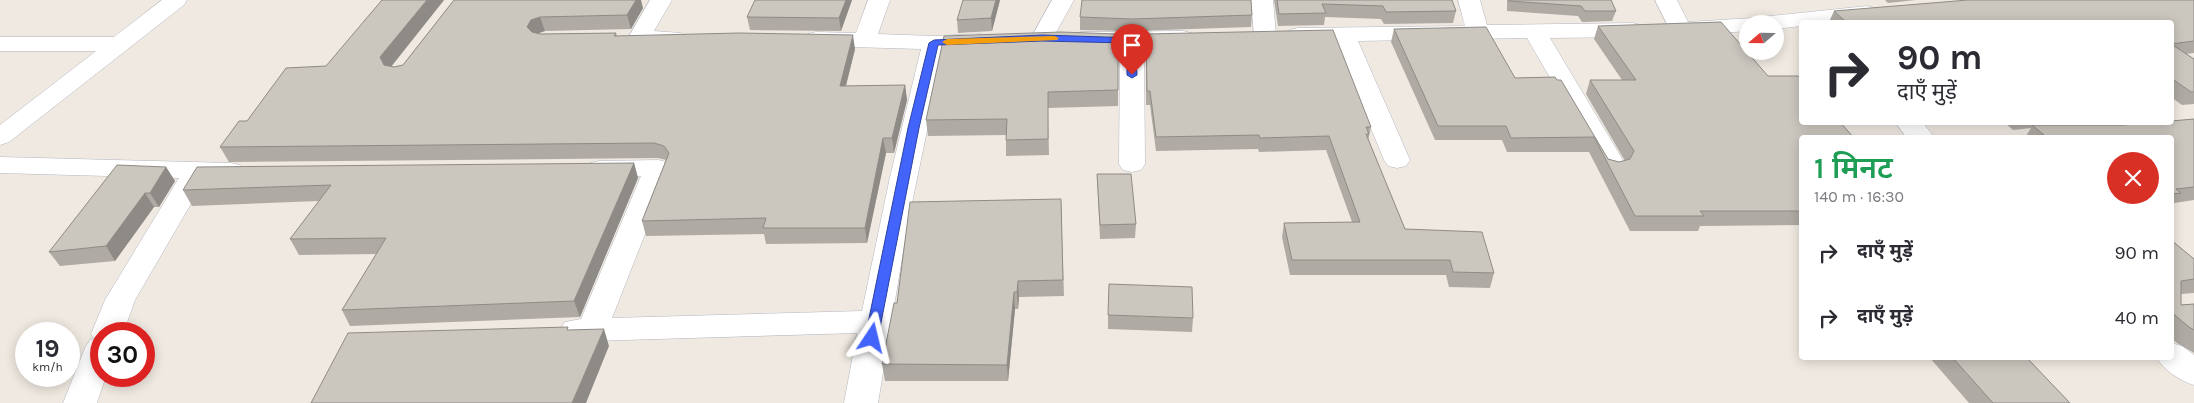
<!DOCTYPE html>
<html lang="hi">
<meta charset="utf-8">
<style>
:root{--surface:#fff;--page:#f7f7f7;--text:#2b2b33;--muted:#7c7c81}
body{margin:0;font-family:Karla,"Noto Sans Devanagari",sans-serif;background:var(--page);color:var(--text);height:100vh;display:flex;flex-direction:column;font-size:19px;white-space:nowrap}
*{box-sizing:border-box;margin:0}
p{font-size:16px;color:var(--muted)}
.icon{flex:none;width:28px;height:28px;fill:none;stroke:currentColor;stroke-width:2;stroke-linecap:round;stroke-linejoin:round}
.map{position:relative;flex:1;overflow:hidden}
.drawer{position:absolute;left:1799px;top:135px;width:375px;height:225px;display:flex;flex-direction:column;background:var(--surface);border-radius:5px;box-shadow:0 2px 12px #0003}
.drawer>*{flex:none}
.banner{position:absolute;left:1799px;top:20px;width:375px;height:105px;border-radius:5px;box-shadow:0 2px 12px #0003;background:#fff;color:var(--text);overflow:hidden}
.needle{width:32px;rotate:250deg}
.buttons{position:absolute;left:1739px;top:15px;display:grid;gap:10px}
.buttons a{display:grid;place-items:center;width:45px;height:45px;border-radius:50%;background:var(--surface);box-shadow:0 2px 12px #0003;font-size:25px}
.speed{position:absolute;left:15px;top:322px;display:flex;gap:10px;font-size:25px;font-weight:700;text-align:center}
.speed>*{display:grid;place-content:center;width:65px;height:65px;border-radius:50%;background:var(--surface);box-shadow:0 2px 12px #0003;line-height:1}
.speed small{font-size:12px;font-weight:400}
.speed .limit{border:8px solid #d22;background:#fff;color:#111}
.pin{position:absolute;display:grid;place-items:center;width:42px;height:42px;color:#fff;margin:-51px -21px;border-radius:50% 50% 50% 0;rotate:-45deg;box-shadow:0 0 5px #0007}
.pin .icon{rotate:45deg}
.me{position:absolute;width:55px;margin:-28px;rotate:10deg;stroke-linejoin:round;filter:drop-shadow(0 0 4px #0008)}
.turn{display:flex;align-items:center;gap:18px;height:105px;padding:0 15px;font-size:22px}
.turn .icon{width:65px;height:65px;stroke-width:2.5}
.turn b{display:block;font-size:35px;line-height:42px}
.round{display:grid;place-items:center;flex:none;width:52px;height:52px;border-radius:26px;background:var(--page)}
.head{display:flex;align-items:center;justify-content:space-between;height:85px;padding:0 15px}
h1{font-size:30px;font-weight:600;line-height:38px;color:#1e9e55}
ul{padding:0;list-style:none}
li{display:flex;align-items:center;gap:15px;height:65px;padding:0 15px}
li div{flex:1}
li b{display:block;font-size:19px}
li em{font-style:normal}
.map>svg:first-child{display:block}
</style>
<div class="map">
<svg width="2194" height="403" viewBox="0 0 2194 403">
<rect width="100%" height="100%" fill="#efe9e1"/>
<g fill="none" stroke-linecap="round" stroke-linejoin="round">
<defs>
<path id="minor" d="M 162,0 L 187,0 L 184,5 L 9,142 L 0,145 L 0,125 L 96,51 L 0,51 L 0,37 L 114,37 Z
M 650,0 L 672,0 L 654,31 L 681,33 L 684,38 L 681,43 C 666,47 646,47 631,43 L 628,38 Z
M 868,0 L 890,0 L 878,34 L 934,36 L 980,34 L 988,36 L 992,41 L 988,46 L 944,49 L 908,222 L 878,403 L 844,403 L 857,333 L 592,341 L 576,341 L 565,338 L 560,330 L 565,322 L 581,319 L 641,176 L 599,177 L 590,175 L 586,169 L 590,163 L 599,161 L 658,160 L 667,162 L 671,168 L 612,318 L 862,311 L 890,177 L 921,49 L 816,46 L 808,44 L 804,39 L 808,34 L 816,32 L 856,33 Z
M 1052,0 L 1074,0 L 1050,43 L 1042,45 L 1034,43 L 1031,38 Z
M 1251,0 L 1273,0 L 1276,35 L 1273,40 L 1265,42 L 1257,40 L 1254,35 Z
M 1458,0 L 1480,0 L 1487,25 L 1633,23 L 1641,25 L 1644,30 L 1641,35 L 1633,37 L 1550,38 L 1627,167 L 1623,173 L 1614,175 L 1605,173 L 1527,38 L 1358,41 L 1410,160 L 1406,166 L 1397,168 L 1388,166 L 1384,160 L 1335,41 L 1298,42 L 1290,40 L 1287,35 L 1290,30 L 1298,28 L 1465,26 Z
M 1655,0 L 1677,0 L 1688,22 L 1752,18 L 1867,6 L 1875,8 L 1878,13 L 1875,18 C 1851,24 1826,22 1801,22 L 1801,26 L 1775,29 L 1775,24 L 1748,24 L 1748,31 L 1680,36 L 1672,34 Z
M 1183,31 L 1191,33 L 1194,38 L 1191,43 L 1183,45 L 1144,45 L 1145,164 L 1141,170 L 1132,172 L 1123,170 L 1119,164 L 1120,46 L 1081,46 L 1073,44 L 1069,39 L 1073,34 L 1081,32 Z
M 1895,122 L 1922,122 L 1935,138 L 1907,138 Z
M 0,157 L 231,163 L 240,165 L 244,171 L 240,177 L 231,179 L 206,178 L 135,300 L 123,334 L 101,334 L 101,376 L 106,376 L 97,403 L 63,403 L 85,348 L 90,340 L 94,339 L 91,334 L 105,300 L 179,178 L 0,173 Z
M 2171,343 L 2182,346 L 2194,355 L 2194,385 C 2180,381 2164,370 2157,358 L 2171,358 Z"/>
</defs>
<use href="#minor" stroke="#b4b7c1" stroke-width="1"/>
<use href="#minor" fill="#fff" fill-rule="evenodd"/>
</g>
<path fill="#afaba4" d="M 444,0 L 391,66 L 394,67 L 403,65 L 454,0 L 643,8 L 631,29 L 545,31 L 536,34 L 540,34 L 616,33 L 617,36 L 855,49 L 846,86 L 905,85 L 907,100 L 894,153 L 886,153 L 867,243 L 766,244 L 764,234 L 646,236 L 642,221 L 666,160 L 658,158 L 229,162 L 220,147 L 247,121 L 326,66 Z
M 852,0 L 841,31 L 750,30 L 747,17 Z
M 1000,0 L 992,31 L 958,33 L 957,20 Z
M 1274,0 L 1452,0 L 1456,11 L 1453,23 L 1384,24 L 1381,19 L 1325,17 L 1324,25 L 1278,26 Z
M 1507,0 L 1611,0 L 1616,11 L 1612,21 L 1582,22 L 1578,16 L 1507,11 Z
M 1885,0 L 1916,0 L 1888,3 Z
M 2194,0 L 2194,53 L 2186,54 L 2194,59 L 2194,104 L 2182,105 L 2171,97 L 2171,22 L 1829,22 L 1834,11 Z
M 1252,15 L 1251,27 L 1132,31 L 1080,30 L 1080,17 Z
M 1598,26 L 1768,76 L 1801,138 L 1801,225 L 1700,226 L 1698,231 L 1630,231 L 1589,152 L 1507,152 L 1502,140 L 1435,140 L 1391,42 L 1394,29 L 1515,78 L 1555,77 L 1608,159 L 1619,162 L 1625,161 L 1586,94 L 1590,80 L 1622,80 L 1594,39 Z
M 1118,34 L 1118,106 L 1048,108 L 1049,155 L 1006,156 L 1006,135 L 928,136 L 926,120 Z
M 1146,34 L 1371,127 L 1368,141 L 1405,229 L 1494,273 L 1490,288 L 1449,287 L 1446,275 L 1290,275 L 1282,237 L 1284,223 L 1352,222 L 1326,150 L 1259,152 L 1258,149 L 1156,151 L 1150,105 L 1146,105 Z
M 2194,119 L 2194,200 L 2174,203 L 2171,206 L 2171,138 L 2026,136 L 2031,128 L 2013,130 L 2004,122 L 2058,122 L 2057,125 L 2051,125 L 2123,125 Z
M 634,163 L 638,178 L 580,317 L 350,326 L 342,310 L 376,254 L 299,255 L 290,239 L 319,201 L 192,206 L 183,190 Z
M 166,167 L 175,181 L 159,207 L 154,207 L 115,261 L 60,266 L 49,252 Z
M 1097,174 L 1136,224 L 1135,238 L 1100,239 Z
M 1061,199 L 1064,296 L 1019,297 L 1018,309 L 1015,309 L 1008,381 L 885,381 L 882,364 L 897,303 Z
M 2171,240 L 2194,259 L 2194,293 L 2181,294 L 2181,305 L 2194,304 L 2194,353 L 2177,343 L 2171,338 Z
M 1108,315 L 1193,318 L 1192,332 L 1108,329 Z
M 1930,358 L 2027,358 L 2070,403 L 1969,403 Z"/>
<path fill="#8e8b86" d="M 427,0 L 444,0 L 387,72 L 380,57 Z
M 636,0 L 641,0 L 643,8 L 631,29 L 627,15 Z
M 846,0 L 852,0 L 841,31 L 839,18 Z
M 996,0 L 1000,0 L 992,31 L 991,18 Z
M 540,17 L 545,31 L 536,34 L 532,41 L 527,27 L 531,20 Z
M 853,35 L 855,49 L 842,101 L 840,86 Z
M 905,85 L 907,100 L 894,153 L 892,138 Z
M 883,138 L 886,153 L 867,243 L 865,228 Z
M 634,163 L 638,178 L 580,317 L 574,301 Z
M 166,167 L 175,181 L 159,207 L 150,193 Z
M 145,193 L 154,207 L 115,261 L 106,246 Z
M 1018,281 L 1019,297 L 1018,309 L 1017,292 Z
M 1014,292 L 1015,309 L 1008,381 L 1007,365 Z
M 604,329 L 609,346 L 586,403 L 572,403 Z"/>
<path fill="#cbc7bf" stroke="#8e8b86" d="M 382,0 L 427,0 L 380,57 L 384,65 L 394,67 L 403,65 L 454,0 L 636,0 L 627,15 L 540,17 L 531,20 L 527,27 L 532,32 L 540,34 L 616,33 L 614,36 L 739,33 L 853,35 L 840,86 L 905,85 L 892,138 L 883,138 L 865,228 L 763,228 L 766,218 L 642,221 L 669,153 L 664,146 L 654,143 L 220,147 L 239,121 L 247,121 L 286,68 L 326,66 Z
M 755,0 L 846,0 L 839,18 L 747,17 Z
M 963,0 L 996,0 L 991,18 L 957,20 Z
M 1082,0 L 1251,0 L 1252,15 L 1132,19 L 1080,17 Z
M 1277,0 L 1452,0 L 1456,11 L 1386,12 L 1383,6 L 1322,4 L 1326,13 L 1279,14 Z
M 1509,0 L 1611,0 L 1616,11 L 1585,11 L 1581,6 L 1509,1 Z
M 1968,0 L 2194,0 L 2194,41 L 2171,44 L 2171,22 L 1846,22 L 1834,11 Z
M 1721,22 L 1768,76 L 1798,76 L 1801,79 L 1801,122 L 1840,122 L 1854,138 L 1801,138 L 1801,211 L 1700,211 L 1704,216 L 1635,216 L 1594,137 L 1511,138 L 1506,126 L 1438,126 L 1394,29 L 1486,27 L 1515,78 L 1555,77 L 1557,80 L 1561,80 L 1608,159 L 1619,162 L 1630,159 L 1634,151 L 1590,80 L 1636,80 L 1598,26 Z
M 1333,30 L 1371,127 L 1366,127 L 1369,134 L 1366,134 L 1405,229 L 1482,232 L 1494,273 L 1453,272 L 1450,260 L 1292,260 L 1284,223 L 1360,222 L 1329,136 L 1260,138 L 1259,135 L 1156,137 L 1150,91 L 1147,91 L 1146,34 Z
M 1061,32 L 1118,34 L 1118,90 L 1048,92 L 1048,139 L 1006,140 L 1007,119 L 926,120 L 944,36 Z
M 2171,44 L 2194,59 L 2194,92 L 2191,92 L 2171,78 Z
M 2194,119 L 2194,187 L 2176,189 L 2181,193 L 2171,194 L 2171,138 L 1997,138 L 2044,135 L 2032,125 L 2123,125 L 2158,122 L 2171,122 L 2171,121 Z
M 634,163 L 574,301 L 342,310 L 386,238 L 290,239 L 331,185 L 183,190 L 197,167 Z
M 117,165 L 166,167 L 150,193 L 145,193 L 106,246 L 49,252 Z
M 1097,174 L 1131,174 L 1136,224 L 1100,225 Z
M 1061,199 L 1063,280 L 1018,281 L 1017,292 L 1014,292 L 1007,365 L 882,364 L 894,303 L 897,303 L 910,202 Z
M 2171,240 L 2194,259 L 2194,279 L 2181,281 L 2181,305 L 2194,304 L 2194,330 L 2189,327 L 2171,312 Z
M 1109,284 L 1192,287 L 1193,318 L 1108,315 Z
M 568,327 L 567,330 L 604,329 L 572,403 L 311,403 L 348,333 Z
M 1953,358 L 2027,358 L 2070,403 L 1993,403 Z"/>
<path fill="#4264fb" stroke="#2b41a3" d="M 1042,35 L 1135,38 L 1137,75 L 1132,78 L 1127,75 L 1127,43 L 1042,41 L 938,45 L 919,128 L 878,338 L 876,342 L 867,342 L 865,338 L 908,128 L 929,43 L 934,40 Z"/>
<path fill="#f59e0b" d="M 1054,36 L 1059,38 L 1057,40 L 947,45 L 942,42 L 947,39 Z"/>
</svg>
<div class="buttons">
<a><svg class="needle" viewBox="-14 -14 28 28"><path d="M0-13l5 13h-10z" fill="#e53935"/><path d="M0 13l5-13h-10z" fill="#7c7c81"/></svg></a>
</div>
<div class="speed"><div>19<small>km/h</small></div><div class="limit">30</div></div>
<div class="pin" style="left:1132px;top:75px;background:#d93025"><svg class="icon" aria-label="arrive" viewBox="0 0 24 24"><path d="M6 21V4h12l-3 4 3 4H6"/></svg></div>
<svg class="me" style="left:872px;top:338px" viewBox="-20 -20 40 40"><path d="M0-17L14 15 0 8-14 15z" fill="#4264fb" stroke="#fff" stroke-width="4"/></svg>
<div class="banner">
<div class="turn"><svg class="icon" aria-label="right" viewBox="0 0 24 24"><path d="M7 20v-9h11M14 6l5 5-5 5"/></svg><div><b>90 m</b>दाएँ मुड़ें</div></div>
</div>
<section class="drawer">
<div class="head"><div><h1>1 मिनट</h1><p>140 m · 16:30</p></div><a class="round" style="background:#d93025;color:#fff"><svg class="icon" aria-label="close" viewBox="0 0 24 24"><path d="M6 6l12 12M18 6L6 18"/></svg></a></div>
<ul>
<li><svg class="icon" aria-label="right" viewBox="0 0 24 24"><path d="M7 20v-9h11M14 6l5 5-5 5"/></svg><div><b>दाएँ मुड़ें</b></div><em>90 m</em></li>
<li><svg class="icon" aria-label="right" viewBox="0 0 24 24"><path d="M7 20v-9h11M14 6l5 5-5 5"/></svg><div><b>दाएँ मुड़ें</b></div><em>40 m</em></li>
</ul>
</section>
</div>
